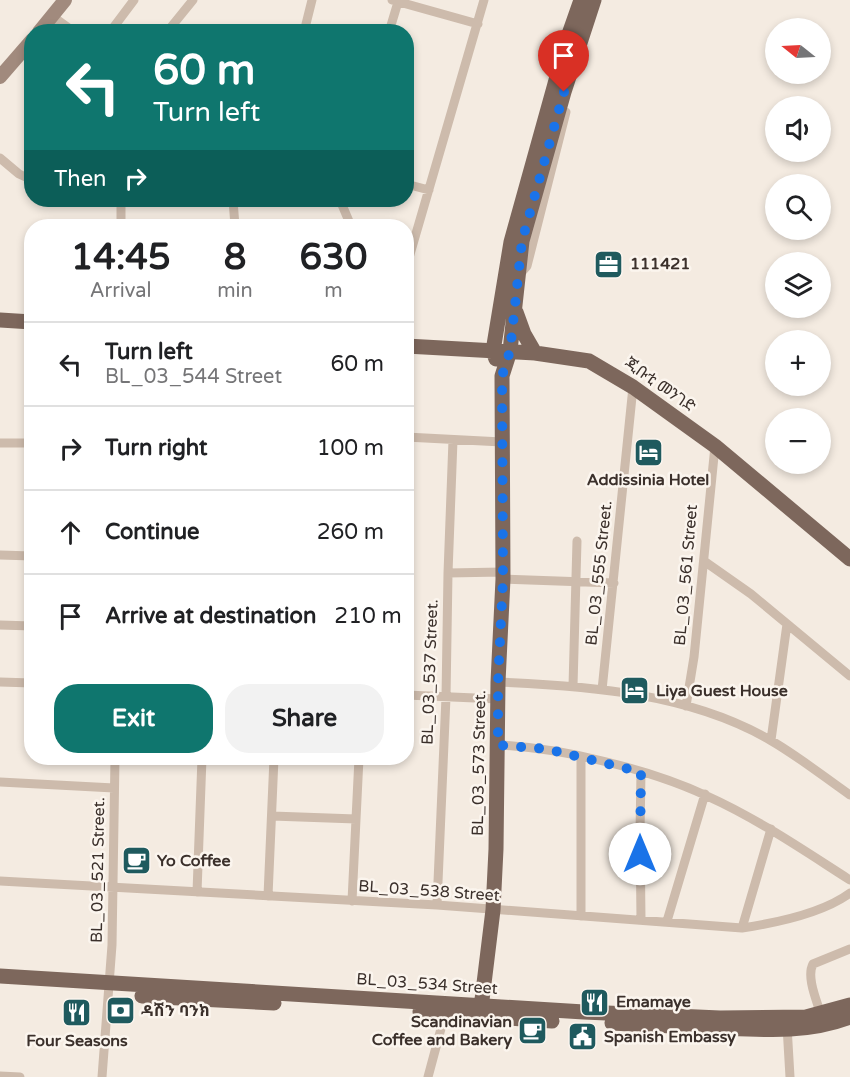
<!DOCTYPE html>
<meta charset="utf-8">
<style>
:root{--surface:#fff;--page:#f2f2f2;--text:#202124;--muted:#757577;--line:#e0e0e0;--accent:#0f766e}
body{margin:0;font-family:"Varela Round","Noto Sans Ethiopic",sans-serif;background:var(--page);color:var(--text);height:100vh;display:flex;flex-direction:column;font-size:22px;white-space:nowrap}
*{box-sizing:border-box;margin:0}
p{font-size:20px;color:var(--muted)}
.icon{flex:none;width:33px;height:33px;fill:none;stroke:currentColor;stroke-width:2;stroke-linecap:round;stroke-linejoin:round}
.map{position:relative;flex:1;overflow:hidden}
.panel{position:absolute;left:24px;top:219px;width:390px;height:546px;display:flex;flex-direction:column;background:var(--surface);border-radius:24px;box-shadow:0 3px 9px #0003}
.panel>*{flex:none}
.guide{position:absolute;left:24px;top:24px;width:390px;height:183px;border-radius:24px;box-shadow:0 3px 9px #0003;background:#0f766e;color:#fff;overflow:hidden}
.needle{width:39px;rotate:288deg}
.buttons{position:absolute;left:765px;top:18px;display:grid;gap:12px}
.buttons a{display:grid;place-items:center;width:66px;height:66px;border-radius:50%;background:var(--surface);box-shadow:0 3px 9px #0003;font-size:30px}
.pin{position:absolute;display:grid;place-items:center;width:51px;height:51px;color:#fff;margin:-62px -26px;border-radius:50% 50% 50% 0;rotate:-45deg;box-shadow:0 0 6px #0007}
.pin .icon{rotate:45deg}
.me{position:absolute;width:66px;margin:-33px;rotate:0deg;stroke-linejoin:round;filter:drop-shadow(0 0 4px #0008)}
.turn{display:flex;align-items:center;gap:21px;height:126px;padding:0 30px;font-size:27px}
.turn .icon{width:78px;height:78px;stroke-width:2.5}
.turn b{display:block;font-size:42px;line-height:51px}
.then{display:flex;align-items:center;height:57px;padding:0 30px;background:#0003;gap:12px;font-size:22px}
.eta{display:flex;justify-content:space-evenly;align-items:center;height:102px;text-align:center}
.eta b{font-size:36px;font-weight:700;line-height:42px}
.primary-button{display:flex;gap:12px;margin-top:auto;padding:12px 30px}
.primary-button a{flex:1;height:69px;border-radius:24px;background:var(--accent);color:#fff;font-size:24px;font-weight:700;line-height:69px;text-align:center}
.primary-button a+a{background:var(--page);color:var(--text)}
ul{padding:0;list-style:none}
li{display:flex;align-items:center;gap:18px;height:84px;padding:0 30px;border-top:2px solid var(--line)}
li div{flex:1}
li b{display:block;font-size:22px}
li em{font-style:normal}
.map>svg:first-child{display:block}
</style>
<div class="map">
<svg width="850" height="1077" viewBox="0 0 850 1077">
<rect width="100%" height="100%" fill="#f4ebe1"/>
<g fill="none" stroke-linecap="round" stroke-linejoin="round">
<path stroke="#cdbbac" stroke-width="9" d="M 392,0 L 478,24
M 52,16 L 74,32
M 110,32 L 134,0
M 167,32 L 193,0
M 304,32 L 312,0
M 389,32 L 398,2
M 0,158 L 19,174 L 32,180
M 406,184 L 429,190
M 233,200 L 235,226
M 340,200 L 351,226
M 121,226 L 121,200
M 406,268 L 484,0
M 520,274 L 527,266 L 566,112
M 406,437 L 502,442
M 0,443 L 32,443
M 0,555 L 32,556
M 704,561 L 751,594 L 850,676
M 448,573 L 502,572
M 503,579 L 614,583
M 0,625 L 32,626
M 0,682 L 32,683
M 498,682 C 589,686 689,693 770,740 C 798,756 824,777 850,795
M 573,686 L 577,541
M 602,690 L 633,387
M 406,695 L 498,699
M 686,706 L 694,657 L 715,446
M 771,740 L 787,624
M 498,745 C 562,748 649,769 707,796 C 758,819 803,850 850,880
M 0,782 L 114,788
M 272,816 L 356,819
M 0,881 L 437,905 L 742,928 C 775,923 823,913 850,893
M 197,892 L 202,758
M 268,896 L 274,758
M 352,901 L 359,758
M 437,905 L 446,697 L 448,573 L 453,440
M 581,916 L 581,757
M 641,919 L 640,833 L 641,772
M 667,921 L 705,794
M 742,928 L 771,829
M 821,1015 C 817,1001 806,977 813,964 L 850,949
M 787,1026 L 790,1077
M 0,1076 L 20,1077
M 102,1077 L 112,945 L 115,758
M 428,1077 L 446,1010"/>
<path stroke="#a18a7d" stroke-width="14" d="M 39,32 L 65,0
M 0,77 L 32,40"/>
<path stroke="#7d675c" stroke-width="15" d="M 516,312 L 524,334 L 535,353
M 0,320 L 32,322
M 406,346 L 535,353 L 589,361 L 633,387 L 715,446 L 850,559
M 496,359 L 493,351 L 511,242 L 568,37 L 581,0
M 0,976 L 584,1012 L 720,1018 L 806,1017 L 850,1005
M 142,996 L 274,1003
M 420,1012 L 552,1021
M 480,1016 L 493,910 L 496,849 L 498,682 L 503,579 L 502,376 L 510,351 L 522,241 L 564,92 L 594,0
M 612,1023 C 649,1025 686,1027 723,1028 C 766,1030 809,1033 850,1017"/>
</g>
<g fill="none" stroke-linecap="round" stroke-linejoin="round">
<path stroke="#1a73e8" stroke-width="10" stroke-dasharray="0 18" d="M 564,92 L 522,241 L 510,351 L 502,376 L 503,579 L 498,682 L 498,745 L 547,749 L 641,772 L 640,854"/>
</g>
<defs>
<symbol id="office-square" viewBox="-11 -11 22 22"><rect x="-9" y="-9" width="18" height="18" rx="4" fill="#1f5a5e" stroke="#fbf5ee"/><path d="M-6-3h4V-5.5h4V-3h4V5H-6ZM-1-4.5V-3h2v-1.5ZM-6 0V1H6V0Z" fill="#fff"/></symbol>
<symbol id="hotel-square" viewBox="-11 -11 22 22"><rect x="-9" y="-9" width="18" height="18" rx="4" fill="#1f5a5e" stroke="#fbf5ee"/><path d="M-6-4.5h1.5V1H6V5H4.5V3h-9V5H-6ZM-4 0a1.8 1.8 0 1 1 3.6 0ZM.5 0V-2.5h3Q6-2.5 6 0Z" fill="#fff"/></symbol>
<symbol id="cafe-square" viewBox="-11 -11 22 22"><rect x="-9" y="-9" width="18" height="18" rx="4" fill="#1f5a5e" stroke="#fbf5ee"/><path d="M-5.5-4.5H6V0H3Q3 3.5 0 3.5H-2.5Q-5.5 3.5-5.5 0ZM3-3.2v2h1.7v-2ZM-6 4.5H4V6H-6Z" fill="#fff"/></symbol>
<symbol id="restaurant-square" viewBox="-11 -11 22 22"><rect x="-9" y="-9" width="18" height="18" rx="4" fill="#1f5a5e" stroke="#fbf5ee"/><path d="M-5-6h1v4h1v-4h1v4h1v-4h1v5L-1.5 .5V6h-2V.5L-5-1ZM5-6V6H3V1.5H1.5Q1.5-4 5-6Z" fill="#fff"/></symbol>
<symbol id="bank-square" viewBox="-11 -11 22 22"><rect x="-9" y="-9" width="18" height="18" rx="4" fill="#1f5a5e" stroke="#fbf5ee"/><path d="M-6-4H6V4H-6ZM0-2.3a2.3 2.3 0 1 0 0 4.6a2.3 2.3 0 1 0 0-4.6Z" fill="#fff"/></symbol>
<symbol id="civic-square" viewBox="-11 -11 22 22"><rect x="-9" y="-9" width="18" height="18" rx="4" fill="#1f5a5e" stroke="#fbf5ee"/><path d="M-.6-6.5H3V-4.5H.6V-3L4-1V1h2V6H-6V1h2V-1L-.6-3ZM-1.2 2.5V6h2.4V2.5Z" fill="#fff"/></symbol>
</defs>
<g fill-rule="evenodd">
<use href="#office-square" x="592" y="248" width="33" height="33"/>
<use href="#hotel-square" x="632" y="436" width="33" height="33"/>
<use href="#hotel-square" x="618" y="674" width="33" height="33"/>
<use href="#cafe-square" x="120" y="844" width="33" height="33"/>
<use href="#restaurant-square" x="578" y="986" width="33" height="33"/>
<use href="#bank-square" x="104" y="994" width="33" height="33"/>
<use href="#restaurant-square" x="60" y="996" width="33" height="33"/>
<use href="#cafe-square" x="516" y="1014" width="33" height="33"/>
<use href="#civic-square" x="566" y="1020" width="33" height="33"/>
</g>
<g text-anchor="middle" dominant-baseline="central" stroke-width="5" stroke-linejoin="round" paint-order="stroke">
<g font-size="16" font-weight="bold" fill="#3b302b" stroke="#fbf5ee" text-anchor="start">
<text x="630" y="264">111421</text>
<text x="648" y="480" text-anchor="middle">Addissinia Hotel</text>
<text x="656" y="691">Liya Guest House</text>
<text x="157" y="861">Yo Coffee</text>
<text x="616" y="1002">Emamaye</text>
<text x="141" y="1011">ዳሽን ባንክ</text>
<text x="512" y="1022" text-anchor="end">Scandinavian<tspan x="512" dy="18">Coffee and Bakery</tspan></text>
<text x="604" y="1037">Spanish Embassy</text>
<text x="77" y="1041" text-anchor="middle">Four Seasons</text>
</g>
<g font-size="16" fill="#3b302b" stroke="#fbf5ee">
<text transform="translate(660 385) rotate(35)">ጂቡቲ መንገድ</text>
<text transform="translate(599 573) rotate(-84)">BL_03_555 Street.</text>
<text transform="translate(686 575) rotate(-85)">BL_03_561 Street</text>
<text transform="translate(430 672) rotate(-88)">BL_03_537 Street.</text>
<text transform="translate(479 763) rotate(-89)">BL_03_573 Street.</text>
<text transform="translate(98 870) rotate(-89)">BL_03_521 Street.</text>
<text transform="translate(429 891) rotate(4)">BL_03_538 Street</text>
<text transform="translate(427 984) rotate(4)">BL_03_534 Street</text>
</g>
</g>
</svg>
<div class="buttons">
<a><svg class="needle" viewBox="-14 -14 28 28"><path d="M0-13l5 13h-10z" fill="#e53935"/><path d="M0 13l5-13h-10z" fill="#757577"/></svg></a>
<a><svg class="icon" aria-label="sound" viewBox="0 0 24 24"><path d="M4 9h4l5-4v14l-5-4H4zM17 9q2 3 0 6"/></svg></a>
<a><svg class="icon" aria-label="search" viewBox="0 0 24 24"><circle cx="10" cy="10" r="6"/><path d="M15 15l6 6"/></svg></a>
<a><svg class="icon" aria-label="layers" viewBox="0 0 24 24"><path d="M12 4l9 5-9 5-9-5zM3 14l9 5 9-5"/></svg></a>
<a>+</a>
<a>−</a>
</div>
<div class="pin" style="left:564px;top:92px;background:#d93025"><svg class="icon" aria-label="arrive" viewBox="0 0 24 24"><path d="M6 21V4h12l-3 4 3 4H6"/></svg></div>
<svg class="me" style="left:640px;top:854px" viewBox="-20 -20 40 40"><circle r="19" fill="#fff"/><path d="M0-13L10 11 0 6-10 11z" fill="#1a73e8"/></svg>
<div class="guide">
<div class="turn"><svg class="icon" aria-label="left" viewBox="0 0 24 24"><path d="M17 20v-9H6M10 6l-5 5 5 5"/></svg><div><b>60 m</b>Turn left</div></div>
<div class="then">Then<svg class="icon" aria-label="right" viewBox="0 0 24 24"><path d="M7 20v-9h11M14 6l5 5-5 5"/></svg></div>
</div>
<section class="panel">
<div class="eta">
<div><b>14:45</b><p>Arrival</p></div>
<div><b>8</b><p>min</p></div>
<div><b>630</b><p>m</p></div>
</div>
<ul>
<li><svg class="icon" aria-label="left" viewBox="0 0 24 24"><path d="M17 20v-9H6M10 6l-5 5 5 5"/></svg><div><b>Turn left</b><p>BL_03_544 Street</p></div><em>60 m</em></li>
<li><svg class="icon" aria-label="right" viewBox="0 0 24 24"><path d="M7 20v-9h11M14 6l5 5-5 5"/></svg><div><b>Turn right</b></div><em>100 m</em></li>
<li><svg class="icon" aria-label="ahead" viewBox="0 0 24 24"><path d="M12 20V5M6 11l6-6 6 6"/></svg><div><b>Continue</b></div><em>260 m</em></li>
<li><svg class="icon" aria-label="arrive" viewBox="0 0 24 24"><path d="M6 21V4h12l-3 4 3 4H6"/></svg><div><b>Arrive at destination</b></div><em>210 m</em></li>
</ul>
<div class="primary-button"><a>Exit</a><a>Share</a></div>
</section>
</div>
